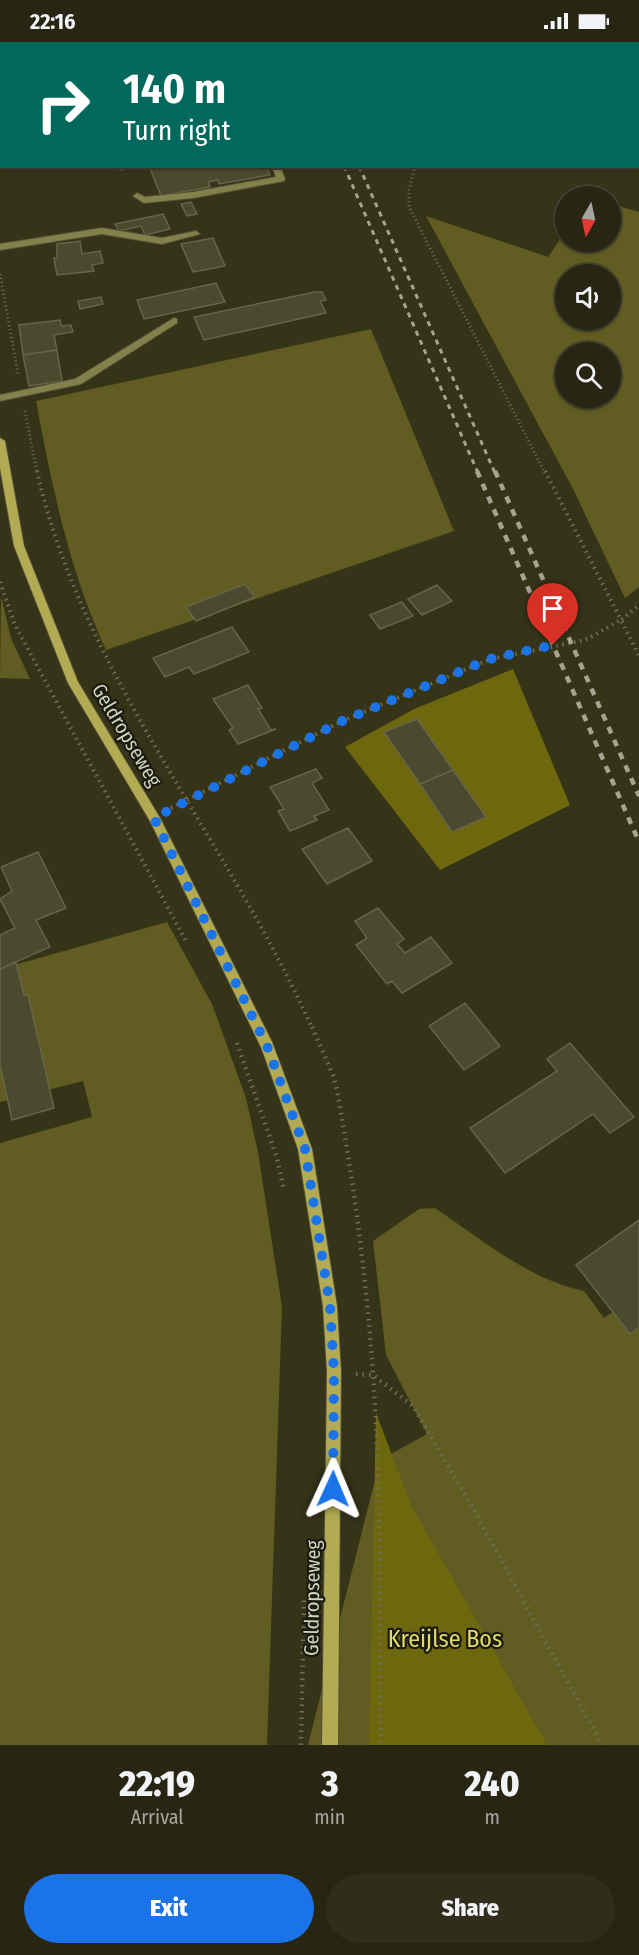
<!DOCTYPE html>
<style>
:root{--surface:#282612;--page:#302e1b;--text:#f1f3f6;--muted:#a5a59f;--line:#444332;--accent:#1a73e8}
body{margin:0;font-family:"Fira Sans Condensed",sans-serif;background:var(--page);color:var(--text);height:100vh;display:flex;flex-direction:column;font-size:22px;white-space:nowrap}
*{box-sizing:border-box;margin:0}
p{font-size:20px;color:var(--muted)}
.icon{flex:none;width:33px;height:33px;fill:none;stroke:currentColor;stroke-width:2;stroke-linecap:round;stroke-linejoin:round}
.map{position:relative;height:1703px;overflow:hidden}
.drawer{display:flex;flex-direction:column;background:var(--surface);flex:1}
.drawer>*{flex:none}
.banner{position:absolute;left:0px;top:0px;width:639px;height:126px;box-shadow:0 2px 4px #0004,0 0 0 2px var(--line);background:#00695c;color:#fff;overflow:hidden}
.needle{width:39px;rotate:189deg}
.fabs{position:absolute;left:555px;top:144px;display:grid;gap:12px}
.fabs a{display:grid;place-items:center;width:66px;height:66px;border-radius:50%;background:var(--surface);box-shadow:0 2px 4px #0004,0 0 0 2px var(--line);font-size:30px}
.pin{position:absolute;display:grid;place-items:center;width:51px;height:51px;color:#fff;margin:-62px -26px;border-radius:50% 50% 50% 0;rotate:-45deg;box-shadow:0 0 6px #0007}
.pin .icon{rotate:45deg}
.me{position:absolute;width:66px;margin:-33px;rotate:1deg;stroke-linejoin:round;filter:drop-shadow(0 0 4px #0008)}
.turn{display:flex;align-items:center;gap:21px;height:126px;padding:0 24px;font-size:27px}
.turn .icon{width:78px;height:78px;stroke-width:2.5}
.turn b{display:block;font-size:42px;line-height:51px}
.eta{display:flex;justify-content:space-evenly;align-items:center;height:102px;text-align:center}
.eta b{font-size:36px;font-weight:800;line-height:42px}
.cta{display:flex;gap:12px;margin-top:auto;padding:12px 24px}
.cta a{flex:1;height:69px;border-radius:36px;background:var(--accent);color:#fff;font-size:24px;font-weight:800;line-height:69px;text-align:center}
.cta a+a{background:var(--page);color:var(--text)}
.status{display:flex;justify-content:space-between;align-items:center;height:42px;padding:0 30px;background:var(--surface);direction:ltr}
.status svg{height:16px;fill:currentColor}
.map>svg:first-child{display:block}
</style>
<div class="status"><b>22:16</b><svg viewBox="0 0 49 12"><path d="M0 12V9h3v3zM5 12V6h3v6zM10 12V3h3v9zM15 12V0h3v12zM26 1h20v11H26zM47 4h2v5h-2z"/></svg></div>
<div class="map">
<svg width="639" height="1703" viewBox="0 0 639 1703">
<rect width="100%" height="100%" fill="#353318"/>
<path fill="#605c22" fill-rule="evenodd" d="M 611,162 L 639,170 L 639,545 L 625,556 L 573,447 L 426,174 L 548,215 L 565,190 L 566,200 L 610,200 ZM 566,232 L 610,232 L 610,278 L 566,278 ZM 566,310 L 610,310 L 610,356 L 566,356 Z
M 371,287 L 454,489 L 106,608 C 69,528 52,445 36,359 Z
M 1,554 L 11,596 L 30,637 L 0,636 Z
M 167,880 L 212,962 L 246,1056 L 258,1110 L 282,1265 L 267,1703 L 0,1703 L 0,1101 L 92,1075 L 83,1039 L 0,1060 L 0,927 Z
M 435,1166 C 481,1197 528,1237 584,1249 L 604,1276 L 639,1252 L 639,1703 L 308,1703 L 380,1418 L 427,1392 L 386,1313 L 373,1199 L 419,1167 Z"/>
<path fill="#6d670e" d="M 513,627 L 570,763 L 440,828 L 345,705 L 414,667 Z
M 376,1371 L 411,1463 L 547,1703 L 369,1703 Z"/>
<path fill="#4c4a2e" stroke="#676548" stroke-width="1.5" d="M 0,0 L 83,0 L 2,2 L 0,10 Z
M 149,124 L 266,124 L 270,133 L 219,142 L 218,138 L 208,140 L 210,145 L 161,154 Z
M 191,160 L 197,172 L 187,174 L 181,162 Z
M 163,172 L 170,187 L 145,193 L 141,184 L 119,189 L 115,182 Z
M 213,196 L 225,224 L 193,230 L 181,202 Z
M 80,199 L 82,212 L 100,209 L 103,221 L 92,223 L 94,229 L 57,233 L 54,216 L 57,216 L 57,202 Z
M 216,241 L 225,260 L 144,277 L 137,258 Z
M 315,250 L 322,250 L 326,258 L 320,259 L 326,271 L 204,298 L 194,275 Z
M 101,255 L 103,262 L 80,267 L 78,259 Z
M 60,278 L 61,284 L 71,283 L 73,290 L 54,293 L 57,308 L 23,313 L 19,283 Z
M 57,308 L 62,339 L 29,344 L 23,313 Z
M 245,542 L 255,555 L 196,579 L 186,565 Z
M 437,543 L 452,559 L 422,573 L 408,557 Z
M 402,560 L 413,574 L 380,587 L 370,573 Z
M 232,585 L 249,610 L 194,632 L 189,625 L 165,635 L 153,616 Z
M 248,643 L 262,666 L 258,667 L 271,688 L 276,687 L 238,702 L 229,688 L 233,686 L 213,657 Z
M 417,677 L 453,728 L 420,742 L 384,690 Z
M 316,727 L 322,736 L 312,741 L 329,768 L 314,774 L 317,778 L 290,789 L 278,769 L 284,767 L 270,745 Z
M 453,728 L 486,775 L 452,790 L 420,742 Z
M 348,786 L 372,819 L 327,842 L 302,807 Z
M 38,810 L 66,866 L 36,878 L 50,905 L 0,927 L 0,893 L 15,886 L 0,857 L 12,849 L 1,825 Z
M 378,866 L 404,897 L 397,902 L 405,911 L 431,895 L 452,921 L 402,951 L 392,939 L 387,942 L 356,903 L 367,896 L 355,879 Z
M 16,920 L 24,953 L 28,953 L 54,1066 L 12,1078 L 0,1023 L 0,927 Z
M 465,961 L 500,1004 L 464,1028 L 429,984 Z
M 570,1001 L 634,1075 L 610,1091 L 593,1072 L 505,1131 L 470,1086 L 557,1029 L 547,1017 Z
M 639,1178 L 639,1285 L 630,1292 L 576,1223 Z"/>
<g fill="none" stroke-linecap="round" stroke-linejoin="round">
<defs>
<path id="service" d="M 222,0 L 233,0 L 234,1 L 220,2 Z
M 0,21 L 2,21 L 2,25 L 0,25 Z
M 120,124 L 129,124 L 123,128 L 120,128 Z
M 272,124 L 280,124 L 285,137 L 284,139 L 193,156 L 144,161 L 133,154 L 137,151 L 145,155 L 193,150 L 276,135 Z
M 102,186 L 162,196 L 196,189 L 200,192 L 162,202 L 102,192 L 0,208 L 0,202 Z
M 174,276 L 177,277 L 177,281 L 81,342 L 0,359 L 0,353 L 75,337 Z"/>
<path id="secondary" d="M 0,396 L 5,399 L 24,504 L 78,640 L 160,776 L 272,1000 L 312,1107 L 337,1264 L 341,1330 L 338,1703 L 322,1703 L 327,1330 L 323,1264 L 298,1107 L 261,1005 L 150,779 L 68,641 L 14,504 L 0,426 Z"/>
</defs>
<use href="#service" stroke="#525037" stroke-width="2"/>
<use href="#secondary" stroke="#525037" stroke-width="2"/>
<path stroke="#706f57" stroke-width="3" stroke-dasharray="1 3" stroke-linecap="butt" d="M 415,124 L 409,148 L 409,165 L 545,431
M 0,232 L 18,332
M 25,369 L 37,431"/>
<path stroke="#706f57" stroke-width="4" stroke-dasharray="1.5 4.5" stroke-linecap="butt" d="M 37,429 C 83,634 228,797 312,986
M 545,429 L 621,578 L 639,563
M 0,540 L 15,583 L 187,901
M 171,766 L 340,680 L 435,640 L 491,617 L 585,598 L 621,578 L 639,614"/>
<path stroke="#706f57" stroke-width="4.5" stroke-dasharray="1.5 5" stroke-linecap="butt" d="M 312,985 L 333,1033 L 337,1048 C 351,1126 362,1203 369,1282 C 382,1422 380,1563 381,1703
M 237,1001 L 277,1116 L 284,1148
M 356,1332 L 373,1333 L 413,1364 L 470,1461 L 602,1703
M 301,1703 L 304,1558"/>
<use href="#service" fill="#83804b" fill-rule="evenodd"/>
<use href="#secondary" fill="#b2ab54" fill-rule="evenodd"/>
<path stroke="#a5a490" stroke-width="3" stroke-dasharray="5 5" stroke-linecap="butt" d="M 344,124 L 478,431
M 359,124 L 495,431"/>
<path stroke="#a5a490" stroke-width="4.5" stroke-dasharray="7 7" stroke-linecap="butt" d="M 477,429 L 639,800
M 495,429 L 639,754"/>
</g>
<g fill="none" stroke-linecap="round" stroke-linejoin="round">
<path stroke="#1a73e8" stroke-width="10" stroke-dasharray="0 18" d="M 333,1447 L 334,1330 L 330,1264 L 305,1107 L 267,1004 L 154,776 L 340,680 L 490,617 L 553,603"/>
</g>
<g text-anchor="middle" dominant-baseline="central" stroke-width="4.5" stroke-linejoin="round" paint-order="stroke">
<g font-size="20" fill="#d4d4c3" stroke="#1b1b0f">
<text transform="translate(127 693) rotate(59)">Geldropseweg</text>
<text transform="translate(312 1556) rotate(-89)">Geldropseweg</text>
</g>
<g font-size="24" fill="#e1d96c" stroke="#1b1b0f">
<text x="445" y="1597">Kreijlse Bos</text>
</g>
</g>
</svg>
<div class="fabs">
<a><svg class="needle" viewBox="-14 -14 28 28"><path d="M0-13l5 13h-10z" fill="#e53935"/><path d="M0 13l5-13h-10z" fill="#a5a59f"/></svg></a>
<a><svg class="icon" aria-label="sound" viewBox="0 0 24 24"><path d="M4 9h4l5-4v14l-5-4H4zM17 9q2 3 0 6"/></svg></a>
<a><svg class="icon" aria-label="search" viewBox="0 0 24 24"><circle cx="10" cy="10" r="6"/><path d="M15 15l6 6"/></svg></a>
</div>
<div class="pin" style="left:553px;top:603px;background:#d93025"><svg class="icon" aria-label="arrive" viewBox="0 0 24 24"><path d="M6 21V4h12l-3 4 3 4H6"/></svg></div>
<svg class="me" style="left:333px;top:1447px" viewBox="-20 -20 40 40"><path d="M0-17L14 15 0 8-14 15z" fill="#1a73e8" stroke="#fff" stroke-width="4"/></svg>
<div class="banner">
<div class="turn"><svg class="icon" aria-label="right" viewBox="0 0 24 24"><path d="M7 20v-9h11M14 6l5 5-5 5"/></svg><div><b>140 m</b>Turn right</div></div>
</div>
</div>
<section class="drawer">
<div class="eta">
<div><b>22:19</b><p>Arrival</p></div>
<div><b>3</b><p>min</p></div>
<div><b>240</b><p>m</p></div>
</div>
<div class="cta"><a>Exit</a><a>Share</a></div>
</section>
